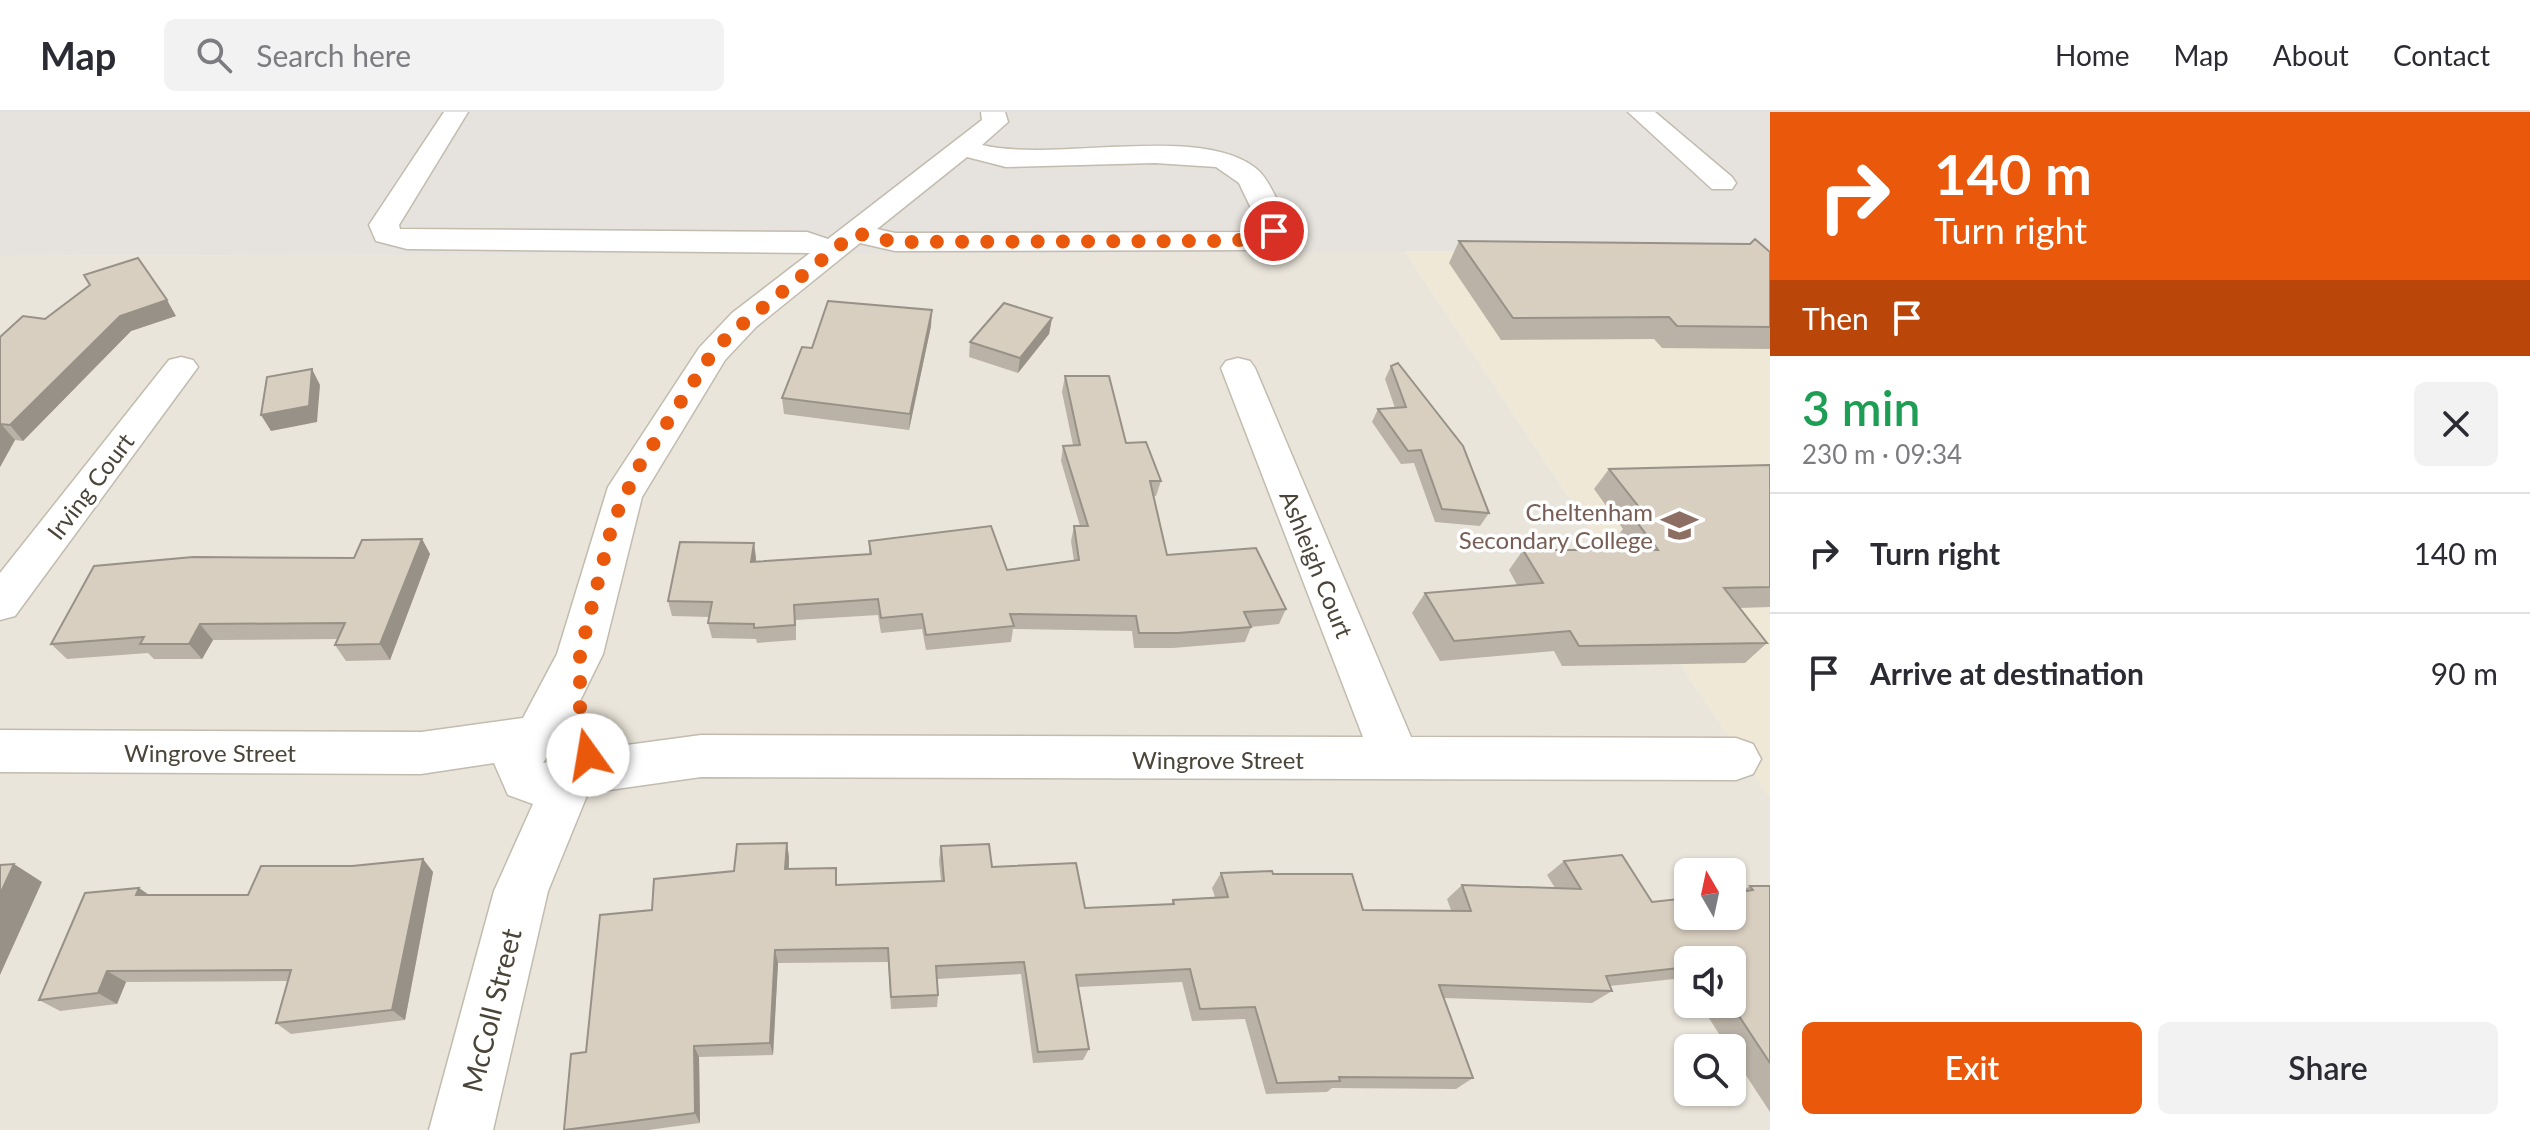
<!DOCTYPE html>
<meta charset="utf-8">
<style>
:root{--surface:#fff;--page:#f2f2f3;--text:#2b2b33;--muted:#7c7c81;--line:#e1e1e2;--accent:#ea580c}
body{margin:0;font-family:Lato,sans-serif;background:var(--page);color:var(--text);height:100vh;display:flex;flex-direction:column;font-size:30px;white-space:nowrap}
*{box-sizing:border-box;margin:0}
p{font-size:26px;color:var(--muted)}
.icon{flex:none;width:44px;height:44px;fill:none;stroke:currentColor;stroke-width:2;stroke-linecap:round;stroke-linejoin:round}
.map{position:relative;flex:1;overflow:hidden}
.details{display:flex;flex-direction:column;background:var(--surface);width:760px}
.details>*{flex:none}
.top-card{background:#ea580c;color:#fff;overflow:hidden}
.needle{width:52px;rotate:351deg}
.controls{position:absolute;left:1674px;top:746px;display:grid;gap:16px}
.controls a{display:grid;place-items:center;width:72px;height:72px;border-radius:12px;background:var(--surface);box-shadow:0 2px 6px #0004;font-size:40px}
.pin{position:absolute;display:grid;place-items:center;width:68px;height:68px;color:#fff;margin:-34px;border:4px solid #fff;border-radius:50%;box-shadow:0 2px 8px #0007}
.me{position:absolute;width:88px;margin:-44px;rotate:347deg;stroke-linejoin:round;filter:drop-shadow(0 0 6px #0008)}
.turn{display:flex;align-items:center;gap:28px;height:168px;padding:0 32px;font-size:36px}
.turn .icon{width:104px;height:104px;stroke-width:2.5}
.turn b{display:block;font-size:56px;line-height:68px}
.then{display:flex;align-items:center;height:76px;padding:0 32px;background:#0003;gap:16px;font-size:30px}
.round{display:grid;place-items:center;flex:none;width:84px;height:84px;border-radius:12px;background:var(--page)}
.overview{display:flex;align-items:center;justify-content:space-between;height:136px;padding:0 32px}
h1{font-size:48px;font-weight:600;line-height:60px;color:#1e9e55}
.primary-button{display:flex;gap:16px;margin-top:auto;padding:16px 32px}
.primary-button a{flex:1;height:92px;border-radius:12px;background:var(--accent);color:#fff;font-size:32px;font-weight:600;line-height:92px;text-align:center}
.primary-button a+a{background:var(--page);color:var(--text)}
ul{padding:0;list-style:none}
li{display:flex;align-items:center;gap:24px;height:120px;padding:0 32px;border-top:2px solid var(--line)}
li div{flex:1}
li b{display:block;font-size:30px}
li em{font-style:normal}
header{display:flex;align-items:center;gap:48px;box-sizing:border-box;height:112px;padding:0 40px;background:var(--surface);border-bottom:2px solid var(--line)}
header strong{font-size:38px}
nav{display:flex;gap:44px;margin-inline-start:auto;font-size:28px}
.search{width:560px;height:72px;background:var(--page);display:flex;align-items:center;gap:20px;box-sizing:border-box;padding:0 28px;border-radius:12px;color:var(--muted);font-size:30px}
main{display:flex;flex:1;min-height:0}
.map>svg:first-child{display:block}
</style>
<header>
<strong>Map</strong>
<div class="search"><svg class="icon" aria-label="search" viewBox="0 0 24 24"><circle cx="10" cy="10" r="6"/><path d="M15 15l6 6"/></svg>Search here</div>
<nav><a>Home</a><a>Map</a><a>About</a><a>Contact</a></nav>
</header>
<main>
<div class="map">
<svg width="1770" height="1018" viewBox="0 0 1770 1018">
<rect width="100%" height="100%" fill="#f6f3ec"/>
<path fill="#eae5da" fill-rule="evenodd" d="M 1405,139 L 1770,686 L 1770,1018 L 0,1018 L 0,144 ZM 1688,760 L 1732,760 L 1732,804 L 1688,804 ZM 1688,848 L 1732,848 L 1732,892 L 1688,892 ZM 1688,936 L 1732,936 L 1732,980 L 1688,980 Z"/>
<path fill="#e6e2dd" d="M 0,0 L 1770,0 L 1770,139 L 0,144 Z"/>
<path fill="#efe8d6" d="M 1405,139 L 1770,139 L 1770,686 Z"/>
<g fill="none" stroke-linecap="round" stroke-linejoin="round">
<defs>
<path id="minor" d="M 444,0 L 468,0 L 399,113 L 400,117 L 807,120 L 828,127 L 982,8 L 981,0 L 1005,0 L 1008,10 L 982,33 C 1055,51 1205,10 1259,59 C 1272,72 1280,97 1289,113 L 1280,131 L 1251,138 L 895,139 L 860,131 L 756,215 L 725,248 L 642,385 L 603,542 L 575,599 C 595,605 607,613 612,635 L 701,623 L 1363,625 L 1221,256 L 1226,249 L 1238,246 L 1250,249 L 1255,256 L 1411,625 L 1736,626 L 1753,632 L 1761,647 L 1753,662 L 1736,668 L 701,665 L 588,681 L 548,779 L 493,1018 L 429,1018 L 494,779 L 533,692 L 508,683 L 494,651 L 421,662 L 0,660 L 0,618 L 421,620 L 523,606 L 557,542 L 608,375 L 699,236 L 732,201 L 810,141 L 407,137 L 376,129 L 369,113 ZM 967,45 L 1006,55 L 1155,51 L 1216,55 L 1239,71 L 1259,113 L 1257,119 L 1251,120 L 895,121 L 877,117 ZM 561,634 L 563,641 L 555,649 L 543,651 L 550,640 Z
M 1628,0 L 1655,0 L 1732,65 L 1736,71 L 1732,77 L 1712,77 Z
M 181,245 L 193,248 L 198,255 L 15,504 L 0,508 L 0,461 L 169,248 Z"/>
</defs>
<use href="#minor" stroke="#c2bbae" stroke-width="3"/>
<use href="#minor" fill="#fff" fill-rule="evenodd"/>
</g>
<path fill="#bab2a6" d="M 1459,129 L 1770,140 L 1770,237 L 1662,236 L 1654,227 L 1501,228 L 1449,151 Z
M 176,204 L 131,219 L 23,329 L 15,328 L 0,355 L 0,225 L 45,207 Z
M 1052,206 L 1049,222 L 1018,261 L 969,245 L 970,230 Z
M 931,214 L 909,318 L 784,302 L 782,286 L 812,236 Z
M 1391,254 L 1489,401 L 1480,414 L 1435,410 L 1414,351 L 1401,352 L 1372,310 L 1378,297 L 1395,296 L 1385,267 Z
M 1065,264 L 1161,369 L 1156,384 L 1154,384 L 1167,443 L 1286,497 L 1279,512 L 1251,515 L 1245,530 L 1173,536 L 1134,536 L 1132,519 L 1013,517 L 1011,530 L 926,538 L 922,517 L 881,521 L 878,503 L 796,508 L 796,528 L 757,531 L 756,527 L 712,526 L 708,511 L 710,505 L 672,504 L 668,489 L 756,446 L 756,450 L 869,442 L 869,429 L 1007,458 L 1074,449 L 1071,429 L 1074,414 L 1080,414 L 1061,349 L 1063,334 L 1073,333 L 1062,280 Z
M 1770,353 L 1770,495 L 1739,496 L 1767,531 L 1745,551 L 1562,554 L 1554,539 L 1440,549 L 1412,501 L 1425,481 L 1517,473 L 1509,458 L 1523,438 L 1626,438 L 1617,425 L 1623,417 L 1594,377 L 1609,357 Z
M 422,427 L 430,442 L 390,548 L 346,549 L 335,533 L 338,527 L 213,528 L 202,547 L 154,547 L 148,541 L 67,547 L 51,532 Z
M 787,731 L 789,746 L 789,757 L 837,773 L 941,769 L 939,749 L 941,734 L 1085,796 L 1171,792 L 1173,788 L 1215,785 L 1212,776 L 1221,761 L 1273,762 L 1363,798 L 1451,798 L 1447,787 L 1462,773 L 1555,776 L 1547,763 L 1564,749 L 1652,790 L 1740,780 L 1750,774 L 1770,774 L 1770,1000 L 1732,942 L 1732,936 L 1728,936 L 1700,892 L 1732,892 L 1732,848 L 1688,848 L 1688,874 L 1683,866 L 1610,874 L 1612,879 L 1592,891 L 1444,886 L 1473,966 L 1456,977 L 1332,976 L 1327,980 L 1266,982 L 1245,907 L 1192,909 L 1182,870 L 1078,875 L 1089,937 L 1083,948 L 1033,951 L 1021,862 L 937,867 L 938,883 L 937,895 L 891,897 L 888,850 L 778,851 L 773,943 L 699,945 L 700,1011 L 648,1018 L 564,1018 L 586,940 L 652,798 L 734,759 Z
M 423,747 L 433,760 L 405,908 L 291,922 L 276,911 L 288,869 L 126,870 L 117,892 L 60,899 L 39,888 L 139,776 L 149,783 L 248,783 L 352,754 Z"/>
<path fill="#979187" d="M 167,188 L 176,204 L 131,219 L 23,329 L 10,313 L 120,204 Z
M 932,198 L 931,214 L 909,318 L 910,302 Z
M 1052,206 L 1049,222 L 1018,261 L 1020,246 Z
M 312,257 L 320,273 L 317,310 L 271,319 L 261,303 Z
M 1,312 L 15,328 L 0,355 L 0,315 Z
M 422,427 L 430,442 L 390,548 L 380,532 Z
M 754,431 L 756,446 L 754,466 L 751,450 Z
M 200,512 L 213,528 L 202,547 L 189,532 Z
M 787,731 L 789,746 L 788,771 L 785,757 Z
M 423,747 L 433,760 L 405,908 L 392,898 Z
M 14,752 L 42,770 L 0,863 L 0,782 Z
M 139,776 L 156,788 L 136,783 Z
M 775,838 L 778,851 L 773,943 L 770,931 Z
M 107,859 L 126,870 L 117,892 L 98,881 Z
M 694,934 L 699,945 L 700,1011 L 695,1001 Z"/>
<path fill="#d8cfc1" stroke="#979187" stroke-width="2" d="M 1755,127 L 1770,140 L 1770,215 L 1677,214 L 1669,205 L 1513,206 L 1459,129 L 1750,132 Z
M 138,146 L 167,188 L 120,204 L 10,313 L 1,312 L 0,315 L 0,225 L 23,204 L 45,207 L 90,173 L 84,163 Z
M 828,189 L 932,198 L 910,302 L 782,286 L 802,235 L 812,236 Z
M 1004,191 L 1052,206 L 1020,246 L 970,230 Z
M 1398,251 L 1463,334 L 1489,401 L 1442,397 L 1421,338 L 1408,339 L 1378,297 L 1406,295 L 1391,254 Z
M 312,257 L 309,294 L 261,303 L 267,265 Z
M 1065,264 L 1109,264 L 1126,331 L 1146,330 L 1161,369 L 1150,369 L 1167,443 L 1256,436 L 1286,497 L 1244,500 L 1251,515 L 1178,521 L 1139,521 L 1136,504 L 1010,502 L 1014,514 L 926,523 L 922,502 L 881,506 L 878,487 L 794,493 L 795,513 L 754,516 L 754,512 L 708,511 L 712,490 L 668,489 L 680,430 L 754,431 L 751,450 L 871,442 L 869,429 L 991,414 L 1007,458 L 1079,448 L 1074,414 L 1088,414 L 1063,334 L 1080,333 Z
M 1770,353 L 1770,475 L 1724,476 L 1767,531 L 1579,534 L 1570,519 L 1454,529 L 1425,481 L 1543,471 L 1523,438 L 1658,438 L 1633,405 L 1646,404 L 1609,357 Z
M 422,427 L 380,532 L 335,533 L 345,511 L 200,512 L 189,532 L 140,532 L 144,525 L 51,532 L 94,454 L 193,445 L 354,446 L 362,428 Z
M 787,731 L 785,757 L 836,756 L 836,773 L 944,769 L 941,734 L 989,732 L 992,755 L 1076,751 L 1085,796 L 1174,792 L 1173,788 L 1228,785 L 1221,761 L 1272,759 L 1273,762 L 1352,762 L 1363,798 L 1471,799 L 1462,773 L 1581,777 L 1564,749 L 1622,743 L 1652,790 L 1688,786 L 1688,804 L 1732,804 L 1732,781 L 1753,778 L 1750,774 L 1770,774 L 1770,951 L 1731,892 L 1732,892 L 1732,848 L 1688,848 L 1688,855 L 1606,864 L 1612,879 L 1439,873 L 1473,966 L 1339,965 L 1340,969 L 1277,971 L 1255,895 L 1200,897 L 1190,857 L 1076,863 L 1089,937 L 1038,940 L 1024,850 L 936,854 L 938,883 L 891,885 L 888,836 L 775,838 L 770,931 L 694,934 L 695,1001 L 564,1018 L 571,942 L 586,940 L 600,803 L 652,798 L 654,767 L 734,759 L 737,732 Z
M 423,747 L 392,898 L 276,911 L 291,858 L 107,859 L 98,881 L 39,888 L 85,781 L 139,776 L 136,783 L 248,783 L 261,754 L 352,754 Z
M 14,752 L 0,782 L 0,753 Z"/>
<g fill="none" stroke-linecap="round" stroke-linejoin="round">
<path stroke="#ea580c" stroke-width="14" stroke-dasharray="0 25.2" d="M 588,643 L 586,626 L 580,620 L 580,542 L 613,410 L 638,356 L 711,243 L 729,223 L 855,121 L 895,130 L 1221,129 L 1262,127 L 1274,119"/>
</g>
<defs>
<symbol id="school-bare" viewBox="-9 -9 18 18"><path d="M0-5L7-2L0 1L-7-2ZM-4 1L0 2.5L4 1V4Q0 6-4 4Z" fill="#8d6e63" stroke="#fff" stroke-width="2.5" paint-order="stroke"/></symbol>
</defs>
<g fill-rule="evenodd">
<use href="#school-bare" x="1654" y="388" width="51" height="51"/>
</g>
<g text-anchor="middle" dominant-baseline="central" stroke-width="7" stroke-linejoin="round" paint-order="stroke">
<g font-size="24" fill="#4b4439" stroke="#fff">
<text transform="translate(90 374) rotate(-53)">Irving Court</text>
<text transform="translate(1317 452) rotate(68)">Ashleigh Court</text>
<text x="210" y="640">Wingrove Street</text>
<text x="1218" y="647">Wingrove Street</text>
</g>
<g font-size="24" fill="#785e54" stroke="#fff" text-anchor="end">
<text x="1653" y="399">Cheltenham<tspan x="1653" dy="28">Secondary College</tspan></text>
</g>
<g font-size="28" fill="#4b4439" stroke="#fff">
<text transform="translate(491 898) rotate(-76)">McColl Street</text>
</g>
</g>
</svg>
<div class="controls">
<a><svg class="needle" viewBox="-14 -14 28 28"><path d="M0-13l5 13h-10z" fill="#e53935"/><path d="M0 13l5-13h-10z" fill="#7c7c81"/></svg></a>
<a><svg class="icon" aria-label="sound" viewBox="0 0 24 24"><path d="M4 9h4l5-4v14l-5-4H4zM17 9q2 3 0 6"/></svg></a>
<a><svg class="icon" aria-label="search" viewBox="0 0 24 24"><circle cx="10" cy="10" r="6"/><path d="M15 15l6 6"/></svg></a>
</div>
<div class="pin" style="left:1274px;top:119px;background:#d93025"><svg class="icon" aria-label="arrive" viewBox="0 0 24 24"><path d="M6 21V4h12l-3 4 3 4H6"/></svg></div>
<svg class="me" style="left:588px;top:643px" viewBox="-20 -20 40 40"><circle r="19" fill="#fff"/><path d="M0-13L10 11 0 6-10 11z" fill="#ea580c"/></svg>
</div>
<section class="details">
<div class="top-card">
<div class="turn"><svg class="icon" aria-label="right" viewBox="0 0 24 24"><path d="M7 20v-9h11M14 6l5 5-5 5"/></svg><div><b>140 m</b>Turn right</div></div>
<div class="then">Then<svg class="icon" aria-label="arrive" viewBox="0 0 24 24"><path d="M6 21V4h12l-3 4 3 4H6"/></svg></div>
</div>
<div class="overview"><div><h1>3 min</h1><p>230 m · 09:34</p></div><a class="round"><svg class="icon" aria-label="close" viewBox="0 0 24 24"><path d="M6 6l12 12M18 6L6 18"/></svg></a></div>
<ul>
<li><svg class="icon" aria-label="right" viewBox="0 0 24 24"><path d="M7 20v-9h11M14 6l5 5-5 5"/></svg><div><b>Turn right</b></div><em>140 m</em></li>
<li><svg class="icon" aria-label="arrive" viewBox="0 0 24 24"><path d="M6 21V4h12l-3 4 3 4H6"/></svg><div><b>Arrive at destination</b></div><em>90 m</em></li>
</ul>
<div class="primary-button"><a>Exit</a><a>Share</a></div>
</section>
</main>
